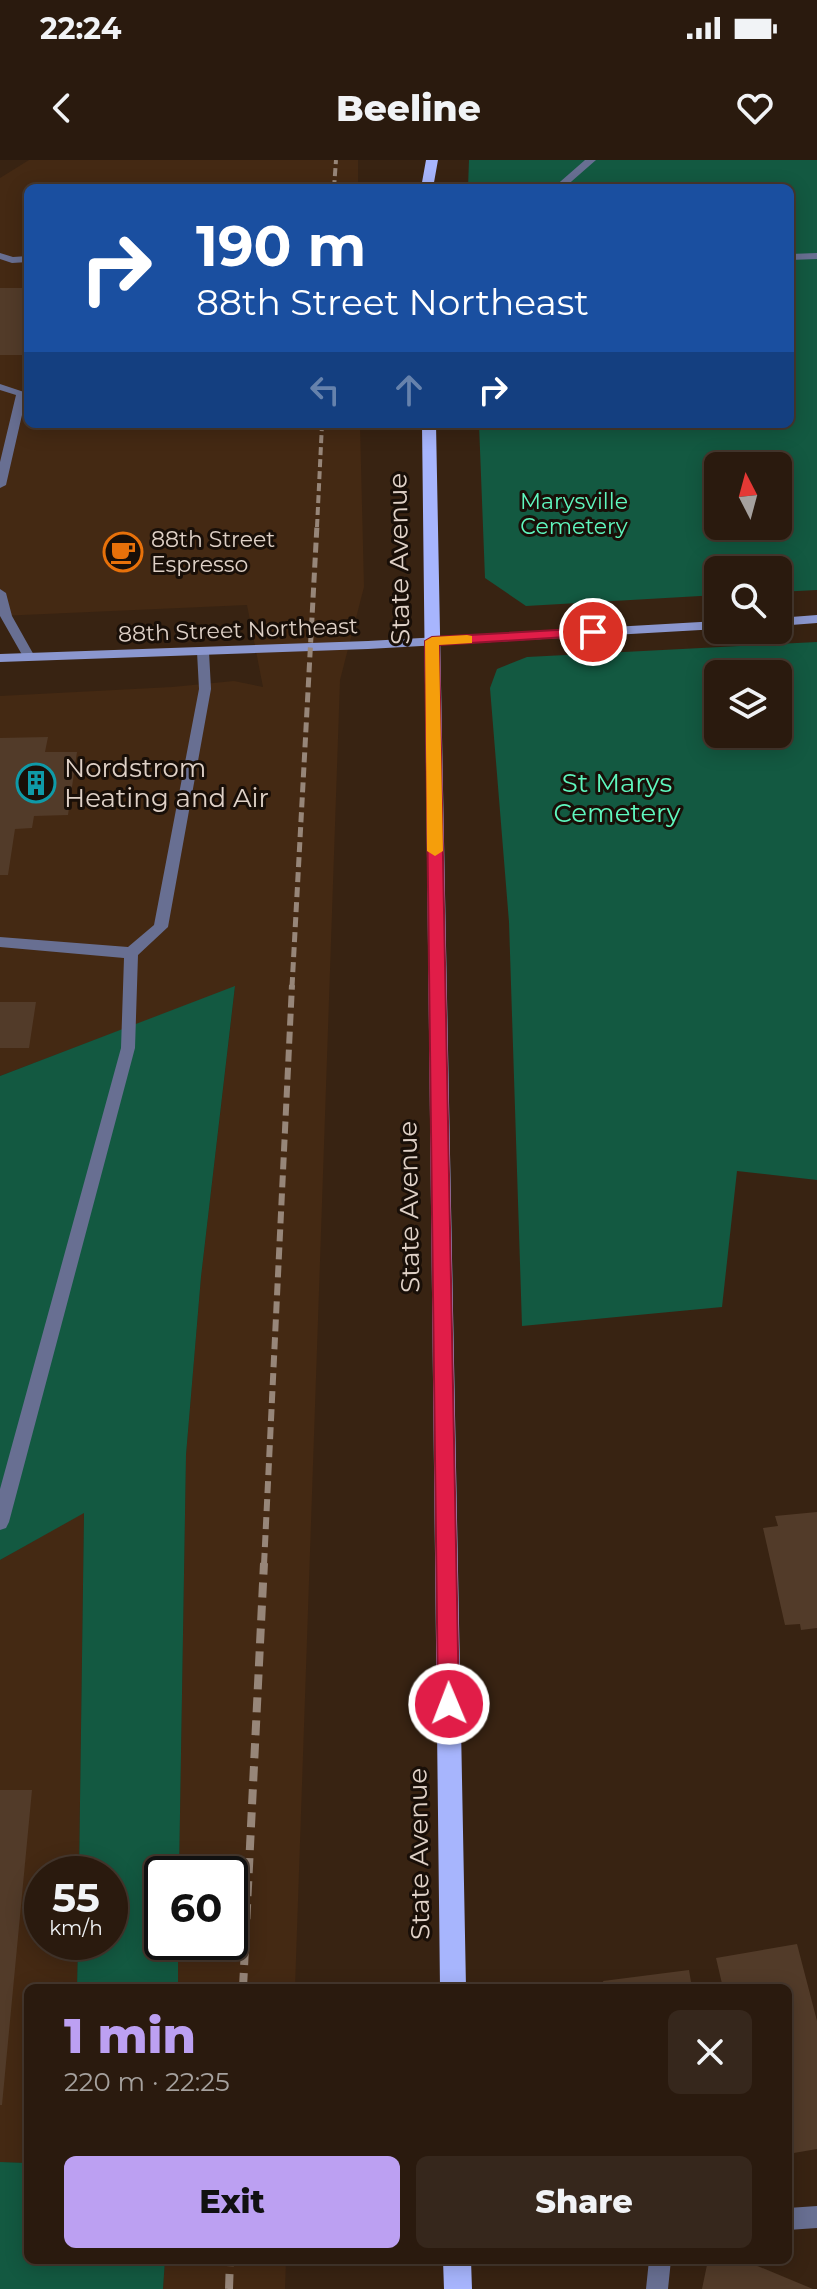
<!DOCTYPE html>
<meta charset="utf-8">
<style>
:root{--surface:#2a1a0e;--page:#36271c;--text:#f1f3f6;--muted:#a5a19e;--line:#46382e;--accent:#bca0f2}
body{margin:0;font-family:Montserrat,sans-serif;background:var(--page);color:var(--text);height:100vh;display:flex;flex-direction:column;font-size:30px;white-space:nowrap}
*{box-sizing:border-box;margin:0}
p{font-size:26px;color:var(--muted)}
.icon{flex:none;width:44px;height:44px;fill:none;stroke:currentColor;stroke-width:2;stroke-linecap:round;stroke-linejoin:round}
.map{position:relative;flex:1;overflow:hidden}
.panel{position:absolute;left:24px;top:1824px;width:768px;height:280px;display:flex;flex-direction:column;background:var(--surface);border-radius:12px;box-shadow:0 4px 20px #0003,0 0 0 2px var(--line)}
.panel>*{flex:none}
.top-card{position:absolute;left:24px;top:24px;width:770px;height:244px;border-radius:12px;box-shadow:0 4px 20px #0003,0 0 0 2px var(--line);background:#1a4fa0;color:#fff;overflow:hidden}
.needle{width:52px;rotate:354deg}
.fabs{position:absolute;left:704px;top:292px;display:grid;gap:16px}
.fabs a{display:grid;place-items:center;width:88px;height:88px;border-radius:12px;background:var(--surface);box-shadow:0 4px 20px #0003,0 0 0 2px var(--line);font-size:40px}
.speed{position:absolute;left:24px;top:1696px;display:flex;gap:16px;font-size:40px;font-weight:700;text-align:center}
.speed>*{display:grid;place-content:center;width:104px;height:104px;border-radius:50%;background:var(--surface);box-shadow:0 4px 20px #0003,0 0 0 2px var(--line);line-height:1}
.speed small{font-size:20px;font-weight:400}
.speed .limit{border:4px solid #111;border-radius:12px;background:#fff;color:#111}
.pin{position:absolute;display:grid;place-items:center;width:68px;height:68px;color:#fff;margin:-34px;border:4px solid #fff;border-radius:50%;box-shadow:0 2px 8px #0007}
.me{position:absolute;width:88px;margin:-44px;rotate:359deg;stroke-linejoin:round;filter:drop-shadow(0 0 6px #0008)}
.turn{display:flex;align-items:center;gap:28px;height:168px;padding:0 40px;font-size:36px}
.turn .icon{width:104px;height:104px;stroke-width:2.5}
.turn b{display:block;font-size:56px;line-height:68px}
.lanes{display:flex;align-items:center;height:76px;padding:0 40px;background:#0003;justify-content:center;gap:40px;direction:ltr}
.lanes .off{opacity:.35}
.round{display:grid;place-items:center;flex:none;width:84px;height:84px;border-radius:12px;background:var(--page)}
.headline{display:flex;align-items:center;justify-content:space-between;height:136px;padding:0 40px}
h1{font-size:48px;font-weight:800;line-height:60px;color:var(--accent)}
.button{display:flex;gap:16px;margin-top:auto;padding:16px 40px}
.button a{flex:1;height:92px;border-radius:12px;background:var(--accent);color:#111;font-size:32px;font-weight:800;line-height:92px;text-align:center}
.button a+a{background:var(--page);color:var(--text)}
.status{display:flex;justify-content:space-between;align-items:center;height:56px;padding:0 40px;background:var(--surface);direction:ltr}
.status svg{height:22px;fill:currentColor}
header{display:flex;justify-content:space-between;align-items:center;height:104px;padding:0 40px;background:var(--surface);font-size:36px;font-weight:800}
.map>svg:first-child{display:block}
</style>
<div class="status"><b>22:24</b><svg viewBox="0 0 49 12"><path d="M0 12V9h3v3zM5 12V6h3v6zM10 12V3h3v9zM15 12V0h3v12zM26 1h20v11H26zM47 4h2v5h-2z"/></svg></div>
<header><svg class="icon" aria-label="back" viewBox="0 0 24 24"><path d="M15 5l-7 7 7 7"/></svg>Beeline<svg class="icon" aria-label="heart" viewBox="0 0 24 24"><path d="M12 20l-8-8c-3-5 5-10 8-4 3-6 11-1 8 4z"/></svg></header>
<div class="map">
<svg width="817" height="2129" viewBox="0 0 817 2129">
<rect width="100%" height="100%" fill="#382312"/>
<path fill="#442913" d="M 29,0 L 358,0 L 358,28 L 28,28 L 28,264 L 360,264 L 364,427 L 340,520 L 295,1828 L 178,1828 L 178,1782 L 230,1782 L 230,1714 L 179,1714 L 186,1295 L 201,1117 L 235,827 L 0,916 L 0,536 L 172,527 L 234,521 L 263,527 L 247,445 L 0,456 L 0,18 Z
M 84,1352 L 79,1714 L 42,1714 L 42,1782 L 78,1782 L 77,1828 L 28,1828 L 28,2003 L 0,2002 L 0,1400 Z
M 165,2100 L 286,2100 L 285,2129 L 163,2129 Z"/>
<path fill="#135941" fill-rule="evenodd" d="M 469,0 L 817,0 L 817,430 L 778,432 L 778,410 L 718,410 L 718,435 L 526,446 L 485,418 L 479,264 L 790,264 L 790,28 L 468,28 ZM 718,306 L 778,306 L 778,366 L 718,366 Z
M 817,482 L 817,1020 L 737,1011 L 722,1147 L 522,1166 L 509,762 L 490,528 L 497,509 L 527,497 ZM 778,514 L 778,574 L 718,574 L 718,514 Z
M 235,826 L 201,1117 L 186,1295 L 179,1714 L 162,1714 L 162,1782 L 178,1782 L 178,1828 L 77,1828 L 78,1782 L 110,1782 L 110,1714 L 79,1714 L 84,1353 L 0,1400 L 0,916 Z
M 0,2002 L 28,2003 L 28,2100 L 165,2100 L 163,2129 L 0,2129 Z"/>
<path fill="#523b29" d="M 0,128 L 28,128 L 28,195 L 0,195 Z
M 142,383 L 142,399 L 105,401 L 105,385 Z
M 48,577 L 45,592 L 77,592 L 68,655 L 34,656 L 32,668 L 15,669 L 8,715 L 0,715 L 0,578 Z
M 0,842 L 36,842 L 29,888 L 0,888 Z
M 817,1352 L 817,1468 L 801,1470 L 800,1464 L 785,1465 L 763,1368 L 778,1366 L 775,1356 Z
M 0,1630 L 32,1630 L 2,1945 L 0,1945 Z
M 797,1784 L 817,1861 L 817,1989 L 788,1994 L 788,1828 L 723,1828 L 716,1798 Z
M 689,1810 L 692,1828 L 605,1828 L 603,1821 Z
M 708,2100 L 743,2100 L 813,2129 L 702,2129 Z"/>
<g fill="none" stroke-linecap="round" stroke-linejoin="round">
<path fill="#686f92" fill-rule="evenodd" d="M 585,0 L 596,0 L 564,28 L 553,28 Z
M 0,93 L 13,97 L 28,96 L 28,102 L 12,103 L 0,99 Z
M 817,93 L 817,99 L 790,100 L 790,94 Z
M 0,224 L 27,233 L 6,325 L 0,328 L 0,302 L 16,235 L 0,230 Z
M 0,429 L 6,433 L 12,456 L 35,497 L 33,500 L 25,500 L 0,456 Z
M 203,488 L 209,492 L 211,529 L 168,767 L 138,795 L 135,888 L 9,1362 L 6,1368 L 0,1370 L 0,1329 L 121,888 L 124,798 L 0,787 L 0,777 L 128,787 L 154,765 L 199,529 L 197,492 Z
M 817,2046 L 817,2068 L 788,2070 L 788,2048 Z
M 649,2100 L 671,2100 L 668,2129 L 646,2129 Z"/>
<path fill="#8b97cf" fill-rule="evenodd" d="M 817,455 L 817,463 L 778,466 L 778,458 Z
M 718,461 L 718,469 L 368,489 L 0,502 L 0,494 L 368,481 Z"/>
<path fill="#a7b5fd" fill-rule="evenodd" d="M 426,0 L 438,0 L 433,28 L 421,28 Z
M 422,264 L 436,264 L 466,1828 L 440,1828 Z
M 443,2100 L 471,2100 L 472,2129 L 444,2129 Z"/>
<path stroke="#978679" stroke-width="4" stroke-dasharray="8 4" stroke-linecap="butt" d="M 334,28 L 336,0
M 317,367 L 322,264"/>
<path stroke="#978679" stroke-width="5" stroke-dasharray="10 5" stroke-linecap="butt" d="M 292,827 L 317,365"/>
<path stroke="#978679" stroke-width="6" stroke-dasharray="12 6" stroke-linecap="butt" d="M 264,1405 L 292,825"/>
<path stroke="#978679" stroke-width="8" stroke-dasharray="15 8" stroke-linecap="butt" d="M 243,1828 L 264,1403
M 229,2129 L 230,2100"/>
</g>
<path fill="#e11d48" stroke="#92132f" stroke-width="2" d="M 593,468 L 600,472 L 598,475 L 439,485 L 459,1544 L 456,1552 L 449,1555 L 441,1552 L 438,1544 L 425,481 L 432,477 Z"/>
<path fill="#f59e0b" d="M 467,475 L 472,476 L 472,483 L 439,485 L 443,691 L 435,696 L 427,691 L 425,481 L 432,477 Z"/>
<defs>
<symbol id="cafe-ring" viewBox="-11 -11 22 22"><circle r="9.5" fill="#190f08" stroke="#e8710a" stroke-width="1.5"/><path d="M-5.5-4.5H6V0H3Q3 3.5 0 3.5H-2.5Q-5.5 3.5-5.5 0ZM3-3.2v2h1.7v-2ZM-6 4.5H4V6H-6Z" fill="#e8710a"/></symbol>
<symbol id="building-ring" viewBox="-11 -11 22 22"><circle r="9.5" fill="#190f08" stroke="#0f9aa8" stroke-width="1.5"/><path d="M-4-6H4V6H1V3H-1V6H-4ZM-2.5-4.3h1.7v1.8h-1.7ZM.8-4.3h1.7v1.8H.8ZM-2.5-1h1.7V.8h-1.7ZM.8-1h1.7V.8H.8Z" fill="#0f9aa8"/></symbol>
</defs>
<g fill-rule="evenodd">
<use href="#cafe-ring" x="101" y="370" width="44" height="44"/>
<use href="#building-ring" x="14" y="601" width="44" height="44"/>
</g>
<g text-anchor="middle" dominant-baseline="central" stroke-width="6" stroke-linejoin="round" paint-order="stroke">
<g font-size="22" fill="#5ff7be" stroke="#190f08">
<text x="574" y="341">Marysville<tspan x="574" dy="25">Cemetery</tspan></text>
</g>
<g font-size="22" fill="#dfd1c7" stroke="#190f08" text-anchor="start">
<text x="151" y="379">88th Street<tspan x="151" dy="25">Espresso</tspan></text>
</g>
<g font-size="22" fill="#dfd1c7" stroke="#190f08">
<text transform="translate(238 470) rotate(-2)">88th Street Northeast</text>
</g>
<g font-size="26" fill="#dfd1c7" stroke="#190f08">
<text transform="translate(399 399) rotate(-91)">State Avenue</text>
<text transform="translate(409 1047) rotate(-91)">State Avenue</text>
<text transform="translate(419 1694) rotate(-91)">State Avenue</text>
</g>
<g font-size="26" fill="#dfd1c7" stroke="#190f08" text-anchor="start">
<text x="64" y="608">Nordstrom<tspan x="64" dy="30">Heating and Air</tspan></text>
</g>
<g font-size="26" fill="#5ff7be" stroke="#190f08">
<text x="617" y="623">St Marys<tspan x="617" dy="30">Cemetery</tspan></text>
</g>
</g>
</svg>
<div class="fabs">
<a><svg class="needle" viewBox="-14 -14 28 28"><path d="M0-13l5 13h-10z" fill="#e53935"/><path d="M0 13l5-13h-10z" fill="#a5a19e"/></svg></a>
<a><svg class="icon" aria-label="search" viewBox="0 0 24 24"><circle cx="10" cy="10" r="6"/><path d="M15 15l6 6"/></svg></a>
<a><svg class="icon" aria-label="layers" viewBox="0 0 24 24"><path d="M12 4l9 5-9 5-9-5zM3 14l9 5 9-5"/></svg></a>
</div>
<div class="speed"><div>55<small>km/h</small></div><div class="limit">60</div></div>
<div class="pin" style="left:593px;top:472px;background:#d93025"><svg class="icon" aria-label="arrive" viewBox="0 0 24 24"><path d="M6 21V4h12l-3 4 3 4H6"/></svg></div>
<svg class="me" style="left:449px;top:1544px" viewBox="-20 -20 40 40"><circle r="17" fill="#e11d48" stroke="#fff" stroke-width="3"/><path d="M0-11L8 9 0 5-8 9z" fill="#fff"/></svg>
<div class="top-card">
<div class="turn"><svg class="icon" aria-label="right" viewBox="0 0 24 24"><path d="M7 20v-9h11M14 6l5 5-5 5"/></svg><div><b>190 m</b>88th Street Northeast</div></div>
<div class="lanes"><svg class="icon off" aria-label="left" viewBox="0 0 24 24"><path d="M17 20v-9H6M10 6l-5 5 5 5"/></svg><svg class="icon off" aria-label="ahead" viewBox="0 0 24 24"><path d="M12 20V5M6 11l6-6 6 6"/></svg><svg class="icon" aria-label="right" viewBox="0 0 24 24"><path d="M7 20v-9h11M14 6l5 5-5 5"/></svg></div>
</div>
<section class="panel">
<div class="headline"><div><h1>1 min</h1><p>220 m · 22:25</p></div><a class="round"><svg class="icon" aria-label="close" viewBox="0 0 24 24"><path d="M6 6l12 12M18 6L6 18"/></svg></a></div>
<div class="button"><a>Exit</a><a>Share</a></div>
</section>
</div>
